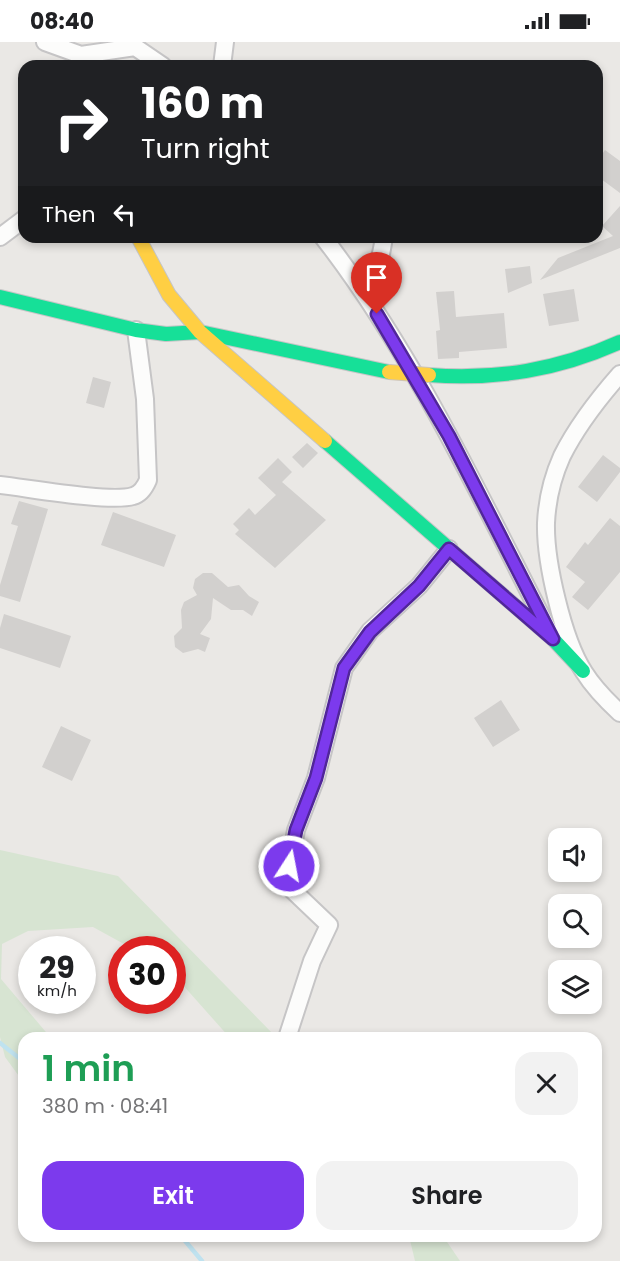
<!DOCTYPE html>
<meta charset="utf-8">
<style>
:root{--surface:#fff;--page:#f2f2f2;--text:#202124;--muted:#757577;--accent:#7c3aed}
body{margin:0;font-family:Poppins,sans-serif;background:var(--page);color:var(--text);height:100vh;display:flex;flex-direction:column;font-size:22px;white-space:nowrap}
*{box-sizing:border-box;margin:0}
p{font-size:20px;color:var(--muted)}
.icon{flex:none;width:33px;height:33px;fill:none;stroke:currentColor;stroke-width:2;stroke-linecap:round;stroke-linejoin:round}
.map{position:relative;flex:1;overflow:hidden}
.side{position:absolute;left:18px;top:990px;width:584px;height:210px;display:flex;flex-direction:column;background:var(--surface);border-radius:18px;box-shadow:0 3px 9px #0003}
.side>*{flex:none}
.banner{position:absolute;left:18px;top:18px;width:585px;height:183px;border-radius:18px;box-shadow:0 3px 9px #0003;background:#202124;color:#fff;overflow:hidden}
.fabs{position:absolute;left:548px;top:786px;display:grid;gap:12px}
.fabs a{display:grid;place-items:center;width:54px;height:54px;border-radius:12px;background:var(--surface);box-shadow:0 3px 9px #0003;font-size:30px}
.speed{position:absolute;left:18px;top:894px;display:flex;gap:12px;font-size:30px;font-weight:700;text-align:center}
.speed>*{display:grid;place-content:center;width:78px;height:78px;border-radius:50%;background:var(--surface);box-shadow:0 3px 9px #0003;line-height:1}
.speed small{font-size:15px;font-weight:400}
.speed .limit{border:9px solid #d22;background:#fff;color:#111}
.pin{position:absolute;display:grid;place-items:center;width:51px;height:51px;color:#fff;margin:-62px -26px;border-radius:50% 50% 50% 0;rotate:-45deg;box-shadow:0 0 6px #0007}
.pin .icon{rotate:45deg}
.me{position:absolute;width:66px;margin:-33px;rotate:11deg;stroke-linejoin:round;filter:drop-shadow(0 0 4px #0008)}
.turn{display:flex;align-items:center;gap:21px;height:126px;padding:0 24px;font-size:27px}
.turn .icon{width:78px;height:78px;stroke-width:2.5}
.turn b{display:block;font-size:42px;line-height:51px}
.then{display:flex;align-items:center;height:57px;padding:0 24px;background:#0003;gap:12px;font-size:22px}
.round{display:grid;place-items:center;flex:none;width:63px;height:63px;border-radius:18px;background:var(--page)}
.head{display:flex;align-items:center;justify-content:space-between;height:102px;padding:0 24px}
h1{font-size:36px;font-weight:600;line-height:45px;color:#1e9e55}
.button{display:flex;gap:12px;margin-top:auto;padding:12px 24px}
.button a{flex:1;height:69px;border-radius:18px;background:var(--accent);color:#fff;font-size:24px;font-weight:600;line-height:69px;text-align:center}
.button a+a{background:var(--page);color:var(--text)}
.status{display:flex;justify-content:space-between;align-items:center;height:42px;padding:0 30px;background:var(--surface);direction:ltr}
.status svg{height:16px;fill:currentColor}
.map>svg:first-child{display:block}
</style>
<div class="status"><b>08:40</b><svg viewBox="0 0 49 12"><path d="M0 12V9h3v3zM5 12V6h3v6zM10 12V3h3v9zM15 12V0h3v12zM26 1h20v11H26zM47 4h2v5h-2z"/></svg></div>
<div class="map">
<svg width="620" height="1219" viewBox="0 0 620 1219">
<rect width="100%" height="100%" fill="#eae8e5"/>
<path fill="#d7e4d2" d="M 0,808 L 118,834 L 277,996 L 230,996 L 173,932 L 172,908 L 133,907 L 93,885 L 28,889 L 2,902 L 1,937 L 51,996 L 24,996 L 24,1041 L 5,1015 L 0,995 Z
M 409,1194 L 443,1194 L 460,1219 L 415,1219 Z"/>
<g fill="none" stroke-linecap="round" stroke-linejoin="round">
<path stroke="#bfe2ef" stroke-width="4.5" d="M 0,1001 L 24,1020
M 181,1194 L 202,1219"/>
</g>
<path fill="#d2d0ce" d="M 605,108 L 620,119 L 620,151 L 597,134 L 597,120 Z
M 620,164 L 620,206 L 540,238 L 558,216 L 613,194 L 602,184 Z
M 530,224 L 532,241 L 508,251 L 505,227 Z
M 574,247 L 579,279 L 549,284 L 543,252 Z
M 454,249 L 456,275 L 504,271 L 507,306 L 459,310 L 459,316 L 438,317 L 436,289 L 440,288 L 436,250 Z
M 93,335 L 111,340 L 104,366 L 86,361 Z
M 307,401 L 318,411 L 303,426 L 292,415 Z
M 603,413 L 620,426 L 620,430 L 597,460 L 578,445 Z
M 278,416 L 292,430 L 282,440 L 326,478 L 275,526 L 235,492 L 239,488 L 233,482 L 249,466 L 255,473 L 276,453 L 258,436 Z
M 19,459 L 48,467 L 20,560 L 0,554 L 0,543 L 18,484 L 11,482 Z
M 113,470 L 176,493 L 164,525 L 101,503 Z
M 610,476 L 620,484 L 620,530 L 588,568 L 572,555 L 585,540 L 566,525 L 585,500 L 588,503 Z
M 203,531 L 212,531 L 228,545 L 239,543 L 249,554 L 259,560 L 252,574 L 243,568 L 231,568 L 213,556 L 211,577 L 200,592 L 210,596 L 205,610 L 198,607 L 183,611 L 175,605 L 174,594 L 182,586 L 181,568 L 184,560 L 197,553 L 193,546 L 195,537 Z
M 4,572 L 71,594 L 60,626 L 0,606 L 0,586 Z
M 501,658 L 520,688 L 493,705 L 474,676 Z
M 61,684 L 91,698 L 72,739 L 42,725 Z"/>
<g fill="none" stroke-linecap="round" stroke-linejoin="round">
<defs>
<path id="street" d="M 45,0 L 81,13 L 135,5 L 163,24
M 222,24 L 225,0
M 0,195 L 24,177
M 323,195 C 416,315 480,455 549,589
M 354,234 C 380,230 380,219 384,195
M 620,332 C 598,357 577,384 562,414 C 553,434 547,459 546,481 C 545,519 563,598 584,630 C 594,646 607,659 620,671
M 0,443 C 28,446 110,461 133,454 C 141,452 145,445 148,438 L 145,357 L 136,288
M 287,996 L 312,919 L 329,883 L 286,842 L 296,788 L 316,736 L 344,626 L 370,589 L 419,544 L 449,507"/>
<path id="fast" d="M 0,255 L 136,288 L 166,292 L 200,290 L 389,330
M 429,333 C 497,338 558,328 620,300
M 325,399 L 553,597 L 583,629"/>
<path id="slow" d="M 138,195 L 169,253 L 200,290 L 325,399"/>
</defs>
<use href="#street" stroke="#c6c5c6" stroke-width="20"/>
<use href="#fast" stroke="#c5c5c6" stroke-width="16"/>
<use href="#slow" stroke="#c5c5c6" stroke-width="16"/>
<use href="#street" stroke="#fcfcfb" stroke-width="16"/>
<use href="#fast" stroke="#16e098" stroke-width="14"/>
<use href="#slow" stroke="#ffcf43" stroke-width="14"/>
<defs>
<path id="slow-bridge" d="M 389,330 L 429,333"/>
</defs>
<use href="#slow-bridge" stroke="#cec4b6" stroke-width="16" stroke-linecap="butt"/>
<use href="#slow-bridge" stroke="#ffcf43" stroke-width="14"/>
</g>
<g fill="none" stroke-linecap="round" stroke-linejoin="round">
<defs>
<path id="route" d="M 289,824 L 296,788 L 316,736 L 344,626 L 370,590 L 419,544 L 449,507 L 553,597 L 449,394 L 377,272"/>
</defs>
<use href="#route" stroke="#51269a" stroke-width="15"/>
<use href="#route" stroke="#7c3aed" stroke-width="10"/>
</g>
</svg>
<div class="fabs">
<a><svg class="icon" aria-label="sound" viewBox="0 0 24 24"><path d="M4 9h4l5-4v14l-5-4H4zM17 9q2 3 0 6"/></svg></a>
<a><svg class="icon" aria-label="search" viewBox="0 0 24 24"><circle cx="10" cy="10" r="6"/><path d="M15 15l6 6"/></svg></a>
<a><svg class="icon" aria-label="layers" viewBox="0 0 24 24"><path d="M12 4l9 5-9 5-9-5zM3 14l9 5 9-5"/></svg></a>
</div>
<div class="speed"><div>29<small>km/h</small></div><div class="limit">30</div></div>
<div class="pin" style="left:377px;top:272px;background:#d93025"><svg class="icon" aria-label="arrive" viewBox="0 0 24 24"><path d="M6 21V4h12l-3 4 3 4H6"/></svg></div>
<svg class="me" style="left:289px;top:824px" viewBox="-20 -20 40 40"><circle r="17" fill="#7c3aed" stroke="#fff" stroke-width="3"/><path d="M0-11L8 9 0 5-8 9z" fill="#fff"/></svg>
<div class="banner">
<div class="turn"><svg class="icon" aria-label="right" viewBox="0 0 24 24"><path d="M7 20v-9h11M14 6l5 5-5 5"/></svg><div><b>160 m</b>Turn right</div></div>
<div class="then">Then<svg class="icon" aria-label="left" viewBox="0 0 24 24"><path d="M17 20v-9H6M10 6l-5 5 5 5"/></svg></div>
</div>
<section class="side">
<div class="head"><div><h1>1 min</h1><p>380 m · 08:41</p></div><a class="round"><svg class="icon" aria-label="close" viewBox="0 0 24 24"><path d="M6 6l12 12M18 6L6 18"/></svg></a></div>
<div class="button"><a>Exit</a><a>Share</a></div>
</section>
</div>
